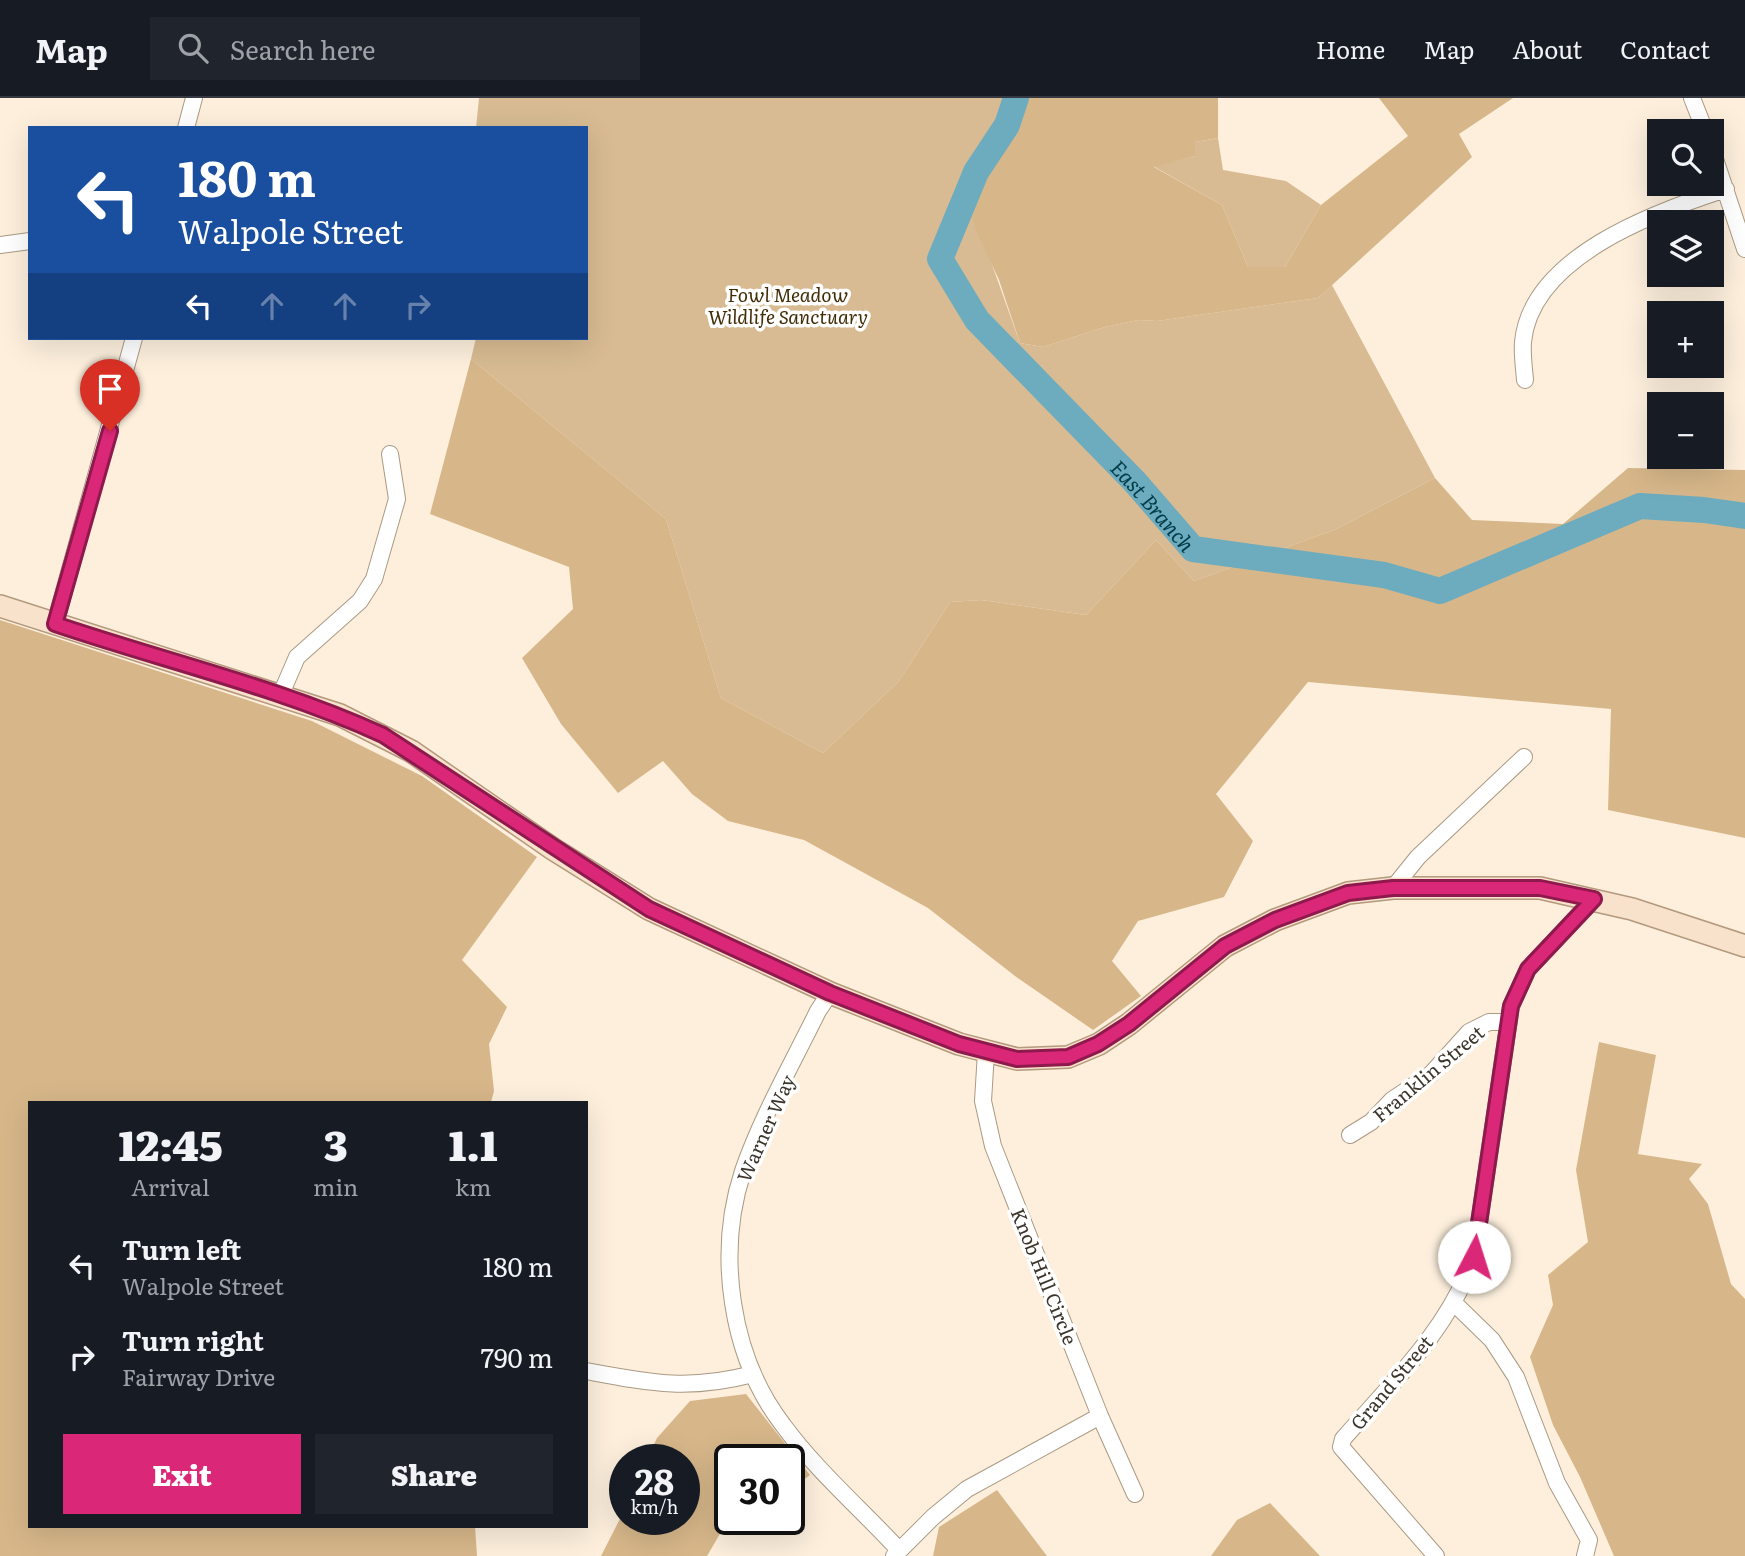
<!DOCTYPE html>
<meta charset="utf-8">
<style>
:root{--surface:#171b24;--page:#20242c;--text:#f1f3f6;--muted:#9ea1a6;--line:#363941;--accent:#db2777}
body{margin:0;font-family:Literata,serif;background:var(--page);color:var(--text);height:100vh;display:flex;flex-direction:column;font-size:26px;white-space:nowrap}
*{box-sizing:border-box;margin:0}
p{font-size:23px;color:var(--muted)}
.icon{flex:none;width:38px;height:38px;fill:none;stroke:currentColor;stroke-width:2;stroke-linecap:round;stroke-linejoin:round}
.map{position:relative;flex:1;overflow:hidden}
.details{position:absolute;left:28px;top:1003px;width:560px;height:427px;display:flex;flex-direction:column;background:var(--surface);border-radius:0px;box-shadow:0 7px 28px #0002}
.details>*{flex:none}
.banner{position:absolute;left:28px;top:28px;width:560px;height:214px;border-radius:0px;box-shadow:0 7px 28px #0002;background:#1a4fa0;color:#fff;overflow:hidden}
.controls{position:absolute;left:1647px;top:21px;display:grid;gap:14px}
.controls a{display:grid;place-items:center;width:77px;height:77px;border-radius:0px;background:var(--surface);box-shadow:0 7px 28px #0002;font-size:35px}
.speed{position:absolute;left:609px;top:1346px;display:flex;gap:14px;font-size:35px;font-weight:700;text-align:center}
.speed>*{display:grid;place-content:center;width:91px;height:91px;border-radius:50%;background:var(--surface);box-shadow:0 7px 28px #0002;line-height:1}
.speed small{font-size:18px;font-weight:400}
.speed .limit{border:4px solid #111;border-radius:10px;background:#fff;color:#111}
.pin{position:absolute;display:grid;place-items:center;width:60px;height:60px;color:#fff;margin:-72px -30px;border-radius:50% 50% 50% 0;rotate:-45deg;box-shadow:0 0 7px #0007}
.pin .icon{rotate:45deg}
.me{position:absolute;width:77px;margin:-38px;rotate:5deg;stroke-linejoin:round;filter:drop-shadow(0 0 5px #0008)}
.turn{display:flex;align-items:center;gap:24px;height:147px;padding:0 35px;font-size:32px}
.turn .icon{width:91px;height:91px;stroke-width:2.5}
.turn b{display:block;font-size:49px;line-height:60px}
.lanes{display:flex;align-items:center;height:66px;padding:0 35px;background:#0003;justify-content:center;gap:35px;direction:ltr}
.lanes .off{opacity:.35}
.eta{display:flex;justify-content:space-evenly;align-items:center;height:119px;text-align:center}
.eta b{font-size:42px;font-weight:800;line-height:49px}
.action{display:flex;gap:14px;margin-top:auto;padding:14px 35px}
.action a{flex:1;height:80px;border-radius:0px;background:var(--accent);color:#fff;font-size:28px;font-weight:800;line-height:80px;text-align:center}
.action a+a{background:var(--page);color:var(--text)}
ul{padding:0;list-style:none}
li{display:flex;align-items:center;gap:21px;height:91px;padding:0 35px}
li div{flex:1}
li b{display:block;font-size:26px}
li em{font-style:normal}
header{display:flex;align-items:center;gap:42px;box-sizing:border-box;height:98px;padding:0 35px;background:var(--surface);border-bottom:2px solid var(--line)}
header strong{font-size:33px}
nav{display:flex;gap:38px;margin-inline-start:auto;font-size:24px}
.search{width:490px;height:63px;background:var(--page);display:flex;align-items:center;gap:18px;box-sizing:border-box;padding:0 24px;border-radius:0px;color:var(--muted);font-size:26px}
.map>svg:first-child{display:block}
</style>
<header>
<strong>Map</strong>
<div class="search"><svg class="icon" aria-label="search" viewBox="0 0 24 24"><circle cx="10" cy="10" r="6"/><path d="M15 15l6 6"/></svg>Search here</div>
<nav><a>Home</a><a>Map</a><a>About</a><a>Contact</a></nav>
</header>
<div class="map">
<svg width="1745" height="1458" viewBox="0 0 1745 1458">
<rect width="100%" height="100%" fill="#fdefdc"/>
<path fill="#d8bb92" d="M 479,0 L 1025,0 L 1021,21 L 995,55 L 990,161 L 1020,245 L 1043,249 L 1105,229 L 1138,222 L 1157,223 L 1318,200 L 1332,187 L 1435,380 L 1334,432 L 1194,483 L 1156,442 L 1086,517 L 981,502 L 950,504 L 899,583 L 823,655 L 721,600 L 666,421 L 471,261 L 476,240 L 586,240 L 586,30 L 476,30 Z
M 1218,40 L 1223,72 L 1286,83 L 1321,107 L 1285,169 L 1248,169 L 1222,107 L 1153,68 L 1195,58 L 1195,44 Z"/>
<path fill="#d7b78a" d="M 1025,0 L 1218,0 L 1218,40 L 1195,44 L 1195,58 L 1154,69 L 1222,107 L 1248,169 L 1285,169 L 1321,107 L 1408,38 L 1379,0 L 1513,0 L 1459,36 L 1472,59 L 1318,200 L 1157,223 L 1138,222 L 1105,229 L 1043,249 L 1020,245 L 999,182 L 975,130 L 967,99 L 1021,21 Z
M 471,261 L 666,421 L 721,600 L 823,655 L 899,583 L 950,504 L 981,502 L 1086,517 L 1156,442 L 1194,483 L 1334,432 L 1435,380 L 1472,422 L 1563,426 L 1628,370 L 1745,372 L 1745,740 L 1608,712 L 1611,611 L 1308,584 L 1216,696 L 1253,743 L 1224,799 L 1138,823 L 1112,863 L 1141,898 L 1093,932 L 1015,878 L 928,810 L 804,742 L 728,723 L 692,696 L 663,663 L 618,695 L 561,626 L 522,560 L 573,511 L 569,469 L 430,416 Z
M 0,522 L 312,623 L 422,678 L 537,759 L 462,862 L 507,909 L 489,946 L 494,993 L 491,1004 L 30,1004 L 30,1428 L 475,1428 L 477,1458 L 0,1458 Z
M 1599,944 L 1656,957 L 1638,1056 L 1702,1066 L 1689,1081 L 1708,1106 L 1731,1186 L 1745,1201 L 1745,1458 L 1614,1458 L 1580,1379 L 1553,1327 L 1530,1259 L 1553,1207 L 1548,1177 L 1588,1144 L 1576,1072 Z
M 746,1296 L 810,1377 L 789,1393 L 789,1362 L 730,1362 L 730,1421 L 748,1421 L 721,1434 L 707,1458 L 601,1458 L 625,1411 L 625,1421 L 684,1421 L 684,1362 L 647,1361 L 657,1340 L 690,1303 Z
M 997,1392 L 1047,1458 L 933,1458 L 939,1429 Z
M 1270,1405 L 1320,1458 L 1211,1458 L 1237,1422 Z"/>
<g fill="none" stroke-linecap="round" stroke-linejoin="round">
<path stroke="#6cacbe" stroke-width="26" id="s1" d="M 1016,0 L 1007,27 L 976,74 L 940,161 L 977,222 L 1135,384 L 1193,451 L 1384,477 L 1440,493 L 1640,408 L 1704,412 L 1745,418"/>
<defs>
<path id="minor" d="M 1692,0 L 1705,33
M 186,30 L 194,0
M 1712,52 L 1745,151
M 0,147 L 30,143
M 1525,282 C 1524,270 1522,256 1523,244 C 1531,158 1658,113 1726,91
M 55,526 L 134,240
M 281,596 L 297,559 L 360,503 L 374,481 L 397,401 L 390,356
M 1393,790 L 1418,759 L 1524,659
M 830,895 L 818,913 C 793,964 761,1020 743,1073 C 716,1155 730,1258 783,1327 C 816,1372 861,1411 899,1452
M 986,954 L 983,1003 L 993,1048 L 1100,1318 L 1135,1396
M 1350,1037 L 1371,1024 L 1392,1002 L 1431,976 L 1469,934 L 1489,924 L 1508,924
M 1454,1205 L 1492,1242 L 1516,1279 L 1557,1385 L 1589,1442 L 1585,1458
M 586,1273 C 651,1285 688,1293 753,1276
M 894,1458 L 933,1419 L 967,1391 L 1100,1318
M 1436,1458 L 1341,1349 L 1343,1341 C 1392,1285 1449,1231 1474,1159 L 1511,908 L 1528,871 L 1594,801"/>
<path id="major" d="M 0,508 L 340,617 L 411,653 L 553,751 L 649,811 L 830,895 L 959,946 L 1017,961 L 1068,959 L 1099,946 L 1129,926 L 1225,848 L 1275,822 L 1348,795 L 1393,790 L 1540,790 L 1632,811 L 1745,848"/>
</defs>
<use href="#minor" stroke="#aa9a84" stroke-width="18"/>
<use href="#major" stroke="#b3997d" stroke-width="24"/>
<use href="#minor" stroke="#fff" stroke-width="16"/>
<use href="#major" stroke="#f8e2cb" stroke-width="21"/>
</g>
<g fill="none" stroke-linecap="round" stroke-linejoin="round">
<defs>
<path id="route" d="M 110,333 L 55,526 C 164,563 278,589 383,637 L 649,811 L 830,895 L 959,946 L 1017,961 L 1068,959 L 1098,946 L 1129,926 L 1225,848 L 1275,822 L 1348,795 L 1393,790 L 1540,790 L 1594,801 L 1528,871 L 1511,908 L 1474,1159"/>
</defs>
<use href="#route" stroke="#8e194d" stroke-width="18"/>
<use href="#route" stroke="#db2777" stroke-width="12"/>
</g>
<g text-anchor="middle" dominant-baseline="central" stroke-width="7" stroke-linejoin="round" paint-order="stroke">
<g font-size="19" font-style="italic" fill="#432d07" stroke="#fff">
<text x="788" y="196">Fowl Meadow<tspan x="788" dy="22">Wildlife Sanctuary</tspan></text>
</g>
<g font-size="19" fill="#3b352b" stroke="#fff">
<text transform="translate(1428 975) rotate(-40)">Franklin Street</text>
<text transform="translate(765 1030) rotate(-66)">Warner Way</text>
<text transform="translate(1045 1178) rotate(68)">Knob Hill Circle</text>
<text transform="translate(1391 1284) rotate(-50)">Grand Street</text>
</g>
<g font-size="21" font-style="italic" fill="#003d4a" stroke="#fff">
<text stroke="none"><textPath href="#s1" startOffset="506">East Branch</textPath></text>
</g>
</g>
</svg>
<div class="controls">
<a><svg class="icon" aria-label="search" viewBox="0 0 24 24"><circle cx="10" cy="10" r="6"/><path d="M15 15l6 6"/></svg></a>
<a><svg class="icon" aria-label="layers" viewBox="0 0 24 24"><path d="M12 4l9 5-9 5-9-5zM3 14l9 5 9-5"/></svg></a>
<a>+</a>
<a>−</a>
</div>
<div class="speed"><div>28<small>km/h</small></div><div class="limit">30</div></div>
<div class="pin" style="left:110px;top:333px;background:#d93025"><svg class="icon" aria-label="arrive" viewBox="0 0 24 24"><path d="M6 21V4h12l-3 4 3 4H6"/></svg></div>
<svg class="me" style="left:1474px;top:1159px" viewBox="-20 -20 40 40"><circle r="19" fill="#fff"/><path d="M0-13L10 11 0 6-10 11z" fill="#db2777"/></svg>
<div class="banner">
<div class="turn"><svg class="icon" aria-label="left" viewBox="0 0 24 24"><path d="M17 20v-9H6M10 6l-5 5 5 5"/></svg><div><b>180 m</b>Walpole Street</div></div>
<div class="lanes"><svg class="icon" aria-label="left" viewBox="0 0 24 24"><path d="M17 20v-9H6M10 6l-5 5 5 5"/></svg><svg class="icon off" aria-label="ahead" viewBox="0 0 24 24"><path d="M12 20V5M6 11l6-6 6 6"/></svg><svg class="icon off" aria-label="ahead" viewBox="0 0 24 24"><path d="M12 20V5M6 11l6-6 6 6"/></svg><svg class="icon off" aria-label="right" viewBox="0 0 24 24"><path d="M7 20v-9h11M14 6l5 5-5 5"/></svg></div>
</div>
<section class="details">
<div class="eta">
<div><b>12:45</b><p>Arrival</p></div>
<div><b>3</b><p>min</p></div>
<div><b>1.1</b><p>km</p></div>
</div>
<ul>
<li><svg class="icon" aria-label="left" viewBox="0 0 24 24"><path d="M17 20v-9H6M10 6l-5 5 5 5"/></svg><div><b>Turn left</b><p>Walpole Street</p></div><em>180 m</em></li>
<li><svg class="icon" aria-label="right" viewBox="0 0 24 24"><path d="M7 20v-9h11M14 6l5 5-5 5"/></svg><div><b>Turn right</b><p>Fairway Drive</p></div><em>790 m</em></li>
</ul>
<div class="action"><a>Exit</a><a>Share</a></div>
</section>
</div>
